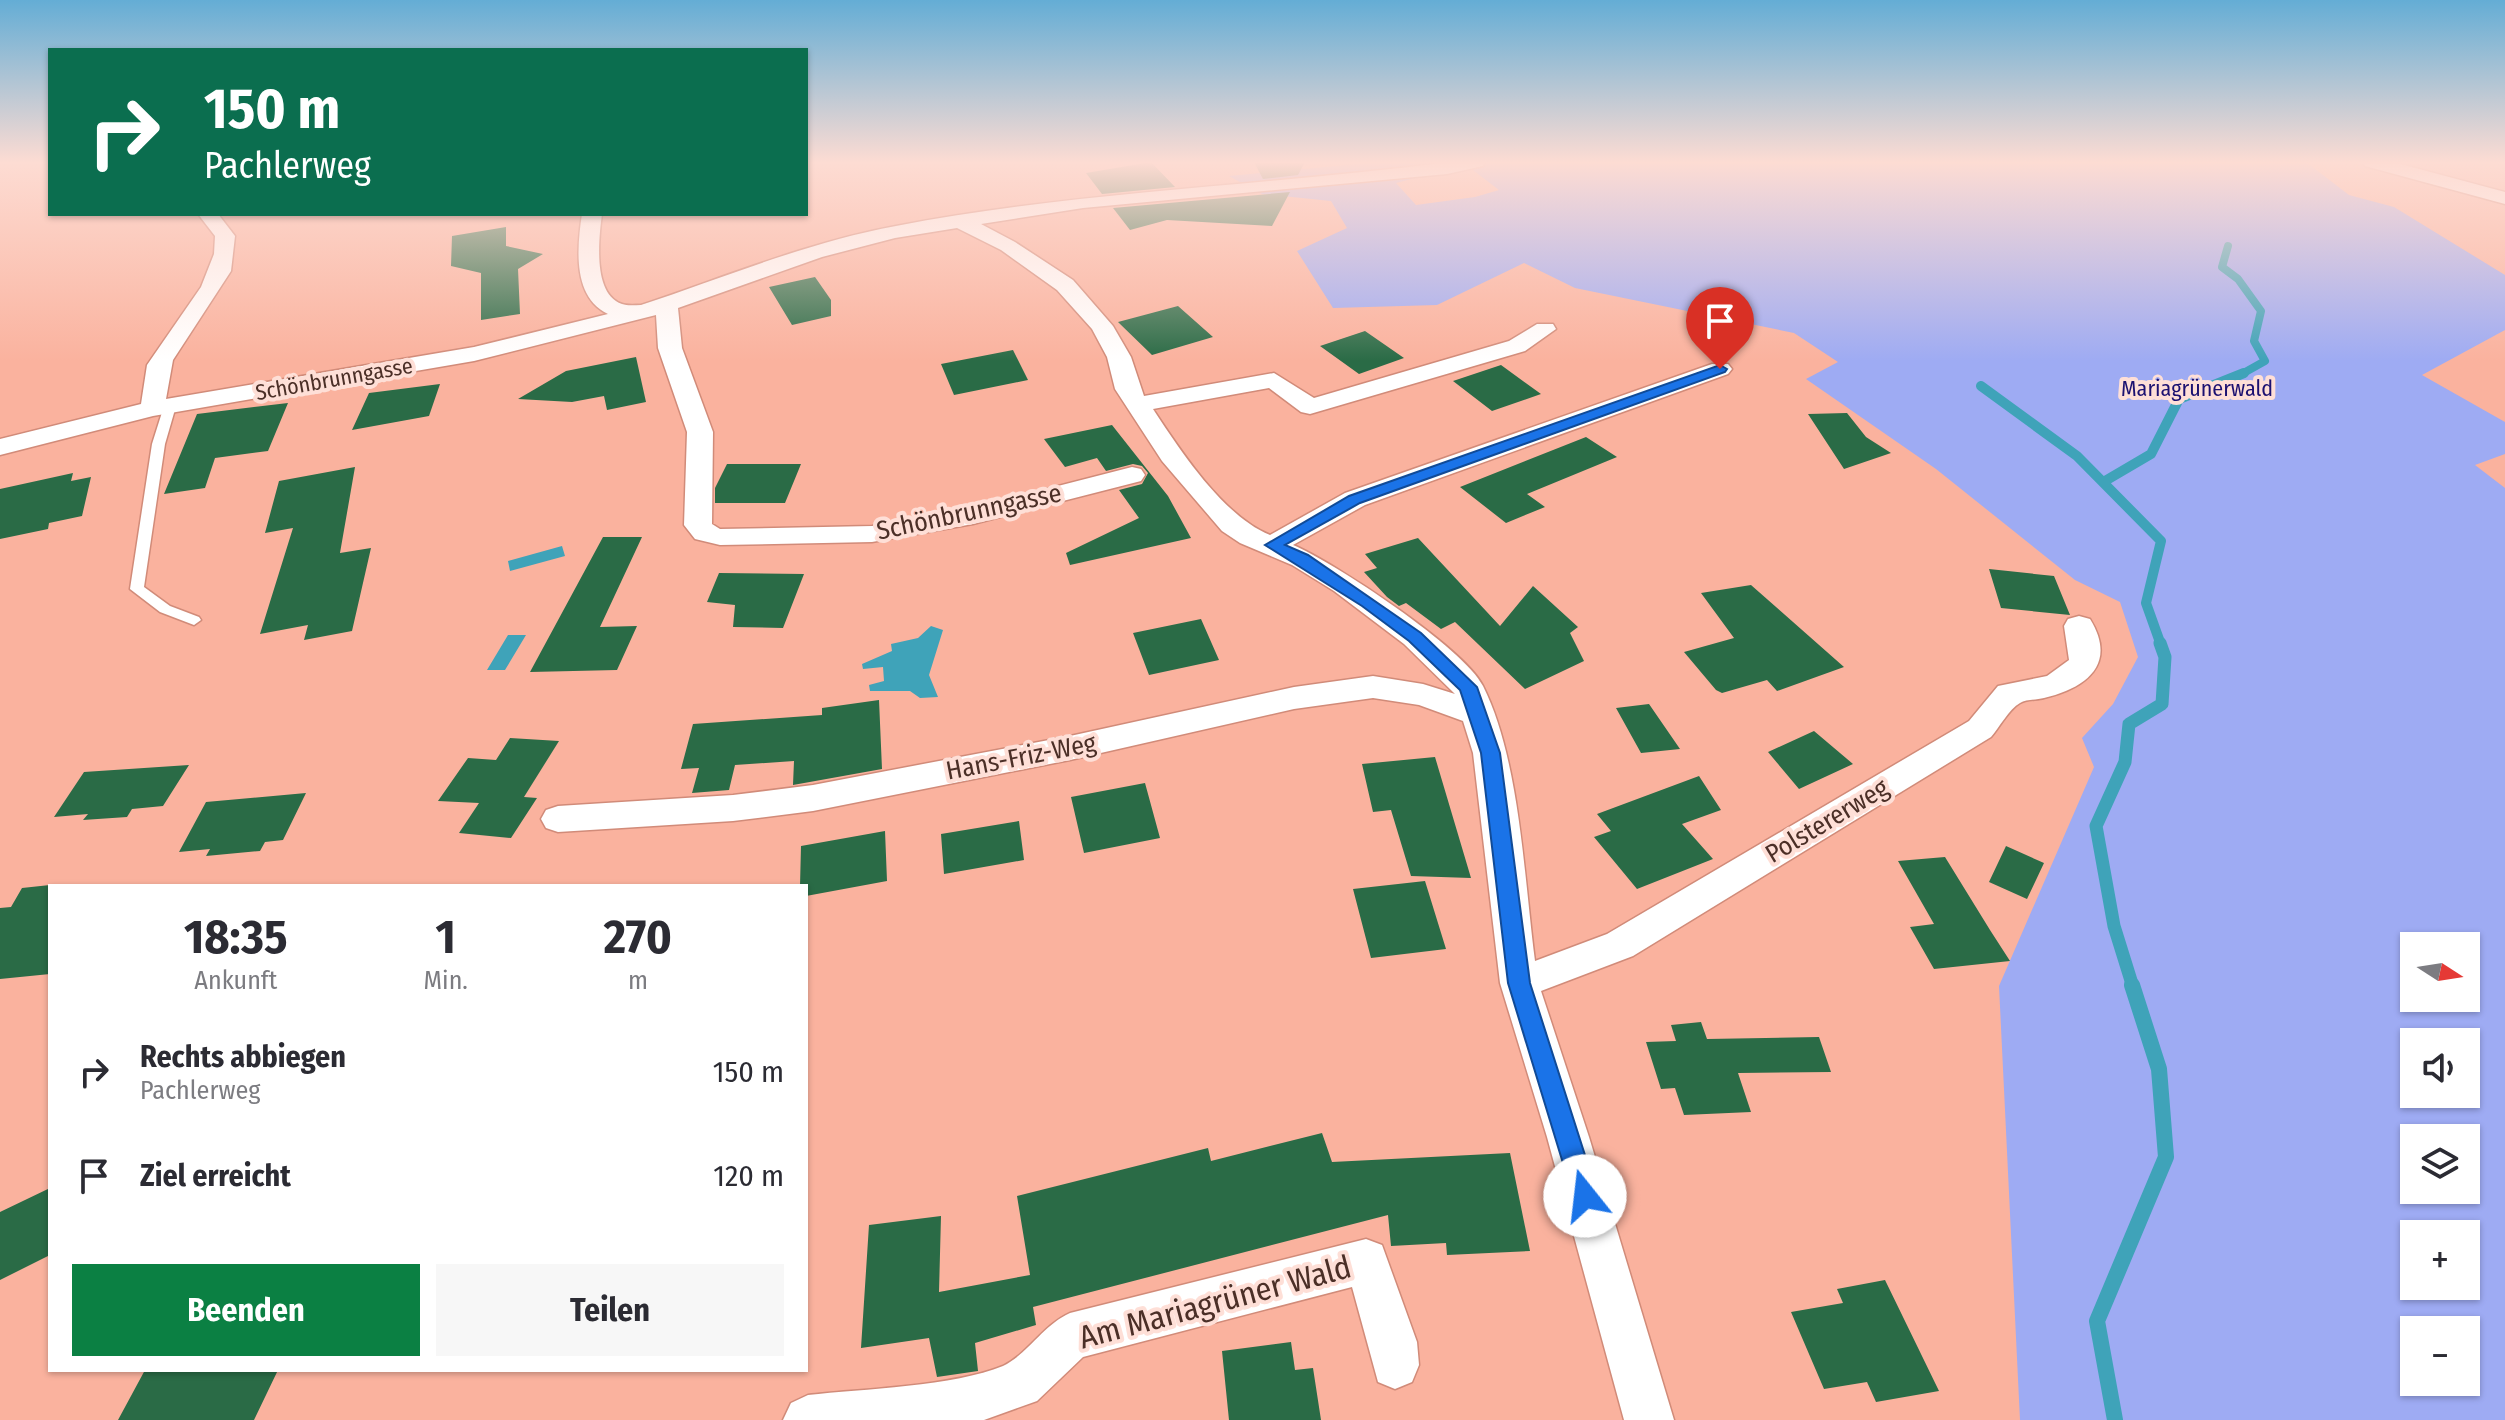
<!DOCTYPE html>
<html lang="de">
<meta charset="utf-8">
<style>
:root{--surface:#fff;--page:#f7f7f7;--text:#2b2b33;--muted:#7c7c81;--accent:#0b8043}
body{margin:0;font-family:"Fira Sans Condensed",sans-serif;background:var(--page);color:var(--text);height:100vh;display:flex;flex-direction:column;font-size:30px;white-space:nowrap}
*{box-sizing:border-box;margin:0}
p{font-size:26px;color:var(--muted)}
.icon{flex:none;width:44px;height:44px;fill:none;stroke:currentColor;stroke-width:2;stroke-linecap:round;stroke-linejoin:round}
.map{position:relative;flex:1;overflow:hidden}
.drawer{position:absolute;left:48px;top:884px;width:760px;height:488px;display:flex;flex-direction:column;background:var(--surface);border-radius:0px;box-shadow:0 2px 6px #0004}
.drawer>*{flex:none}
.banner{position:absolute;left:48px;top:48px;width:760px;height:168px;border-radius:0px;box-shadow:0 2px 6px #0004;background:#0b6e4f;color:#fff;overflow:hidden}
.needle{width:52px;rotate:102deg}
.buttons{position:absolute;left:2400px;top:932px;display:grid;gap:16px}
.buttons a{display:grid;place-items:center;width:80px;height:80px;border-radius:0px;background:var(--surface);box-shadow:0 2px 6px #0004;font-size:40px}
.pin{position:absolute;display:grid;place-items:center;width:68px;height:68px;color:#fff;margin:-82px -34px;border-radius:50% 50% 50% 0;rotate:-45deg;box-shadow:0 0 8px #0007}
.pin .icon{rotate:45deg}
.me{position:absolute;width:88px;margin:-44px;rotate:344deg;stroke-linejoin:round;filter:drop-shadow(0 0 6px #0008)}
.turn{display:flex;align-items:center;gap:28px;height:168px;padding:0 24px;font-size:36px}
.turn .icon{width:104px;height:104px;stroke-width:2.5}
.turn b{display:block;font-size:56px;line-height:68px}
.eta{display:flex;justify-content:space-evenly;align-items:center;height:136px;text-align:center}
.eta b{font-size:48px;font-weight:700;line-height:56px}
.cta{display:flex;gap:16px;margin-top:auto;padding:16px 24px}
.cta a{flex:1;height:92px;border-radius:0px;background:var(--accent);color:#fff;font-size:32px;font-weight:700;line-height:92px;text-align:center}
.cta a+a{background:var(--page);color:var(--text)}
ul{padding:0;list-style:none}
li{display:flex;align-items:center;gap:24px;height:104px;padding:0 24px}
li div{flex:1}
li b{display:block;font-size:30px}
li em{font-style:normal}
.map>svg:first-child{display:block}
</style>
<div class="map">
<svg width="2505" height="1420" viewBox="0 0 2505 1420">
<rect width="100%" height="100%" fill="#fab29e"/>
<path fill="#9eabf3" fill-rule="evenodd" d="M 1378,162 L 1476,162 L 1396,183 L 1416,205 L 1475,197 L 1499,190 L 1469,167 L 1485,162 L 2306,162 L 2349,195 L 2394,207 L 2505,275 L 2505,330 L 2422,375 L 2505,422 L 2505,454 L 2475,465 L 2505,488 L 2505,1420 L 2020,1420 L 1999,986 L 2094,767 L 2082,738 L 2113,704 L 2138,657 L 2120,602 L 2075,580 L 1936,469 L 1806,379 L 1838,362 L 1794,333 L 1575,288 L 1524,263 L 1437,305 L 1333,308 L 1297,251 L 1347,228 L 1331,201 L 1262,194 L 1229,176 ZM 2414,946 L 2466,946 L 2466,998 L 2414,998 ZM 2414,1042 L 2466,1042 L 2466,1094 L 2414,1094 ZM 2414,1138 L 2466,1138 L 2466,1190 L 2414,1190 ZM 2414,1234 L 2466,1234 L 2466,1286 L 2414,1286 ZM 2414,1330 L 2466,1330 L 2466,1382 L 2414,1382 Z"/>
<path fill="#3fa3b9" d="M 562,546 L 565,556 L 510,571 L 508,561 Z
M 931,626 L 943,630 L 929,675 L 938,697 L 920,698 L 910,691 L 870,691 L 869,685 L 884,681 L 883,667 L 863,669 L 862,664 L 892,651 L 891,644 L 918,638 Z
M 508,635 L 526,635 L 505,670 L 487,670 Z"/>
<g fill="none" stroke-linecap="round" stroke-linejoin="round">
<path stroke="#3fa3b9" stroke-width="8" d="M 2228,246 L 2222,267 L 2238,279 L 2261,311 L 2254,341 L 2265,361 L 2240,375"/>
<path stroke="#3fa3b9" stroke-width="10" d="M 1981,386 L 2077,456 L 2161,541 L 2146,603 L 2161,645
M 2105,481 L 2151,454 L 2179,399 L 2244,373"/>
<path stroke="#3fa3b9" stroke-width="13" d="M 2133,987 L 2114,926 L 2096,826 L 2125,762 L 2129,724 L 2162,704 L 2165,657 L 2160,643"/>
<path stroke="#3fa3b9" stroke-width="16" d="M 2115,1420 L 2097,1321 L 2166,1157 L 2159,1069 L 2132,985"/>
</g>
<path fill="#2a6b46" d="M 1151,162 L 1175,187 L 1102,194 L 1086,173 Z
M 1254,162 L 1305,162 L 1298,175 L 1263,179 Z
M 1290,192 L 1272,226 L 1167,220 L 1130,230 L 1113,208 Z
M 506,227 L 506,246 L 543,254 L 518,269 L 520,314 L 481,320 L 481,273 L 451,266 L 452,236 Z
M 815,277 L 831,300 L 831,316 L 792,325 L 769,287 Z
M 1178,306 L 1213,337 L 1152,355 L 1118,322 Z
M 1365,331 L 1404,358 L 1359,374 L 1320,346 Z
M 1013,350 L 1028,380 L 954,395 L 941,364 Z
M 636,357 L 646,402 L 607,410 L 604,396 L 572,402 L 518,399 L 566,371 Z
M 1501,365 L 1541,394 L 1492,411 L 1453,381 Z
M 440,384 L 429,416 L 352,430 L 369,393 Z
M 288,403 L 268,451 L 215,458 L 205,488 L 164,494 L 197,414 Z
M 1847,413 L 1866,437 L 1891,453 L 1844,469 L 1808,414 Z
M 1112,425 L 1168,496 L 1191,538 L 1070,565 L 1066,553 L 1139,518 L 1119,490 L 1142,484 L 1148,473 L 1142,466 L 1133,464 L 1106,471 L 1097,458 L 1065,467 L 1044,439 Z
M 1586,437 L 1617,457 L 1527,494 L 1545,507 L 1506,523 L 1460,487 Z
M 727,464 L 801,464 L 785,503 L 715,503 L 715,488 Z
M 355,467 L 340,553 L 371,548 L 352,631 L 304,640 L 308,625 L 260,634 L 293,528 L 265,533 L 279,481 Z
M 73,473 L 71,481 L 91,477 L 82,516 L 49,523 L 48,529 L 0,539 L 0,489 Z
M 603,537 L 642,537 L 600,627 L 637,626 L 617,670 L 530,672 Z
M 1418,538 L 1500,626 L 1533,586 L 1578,627 L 1570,633 L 1584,661 L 1525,689 L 1455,622 L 1441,629 L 1406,603 L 1399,606 L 1387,597 L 1364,572 L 1377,568 L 1365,554 Z
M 1989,569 L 2054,576 L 2070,615 L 2001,608 Z
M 719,573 L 804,574 L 783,628 L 733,627 L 735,605 L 707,602 Z
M 1751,585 L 1844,667 L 1777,691 L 1767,680 L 1722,693 L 1716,690 L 1684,652 L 1734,638 L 1701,593 Z
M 1201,619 L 1219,660 L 1149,675 L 1133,633 Z
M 879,700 L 882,769 L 793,785 L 794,761 L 735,765 L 729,790 L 692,793 L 699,768 L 681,769 L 693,724 L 822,715 L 822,708 Z
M 1649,704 L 1680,749 L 1641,753 L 1616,708 Z
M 1814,731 L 1853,764 L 1799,789 L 1768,752 Z
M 510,738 L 559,741 L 524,797 L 537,798 L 511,838 L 459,833 L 479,803 L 438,801 L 468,758 L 496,760 Z
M 1435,757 L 1471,878 L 1411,876 L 1391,810 L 1373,812 L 1362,764 Z
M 189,765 L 163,806 L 132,809 L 127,817 L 83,820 L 88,814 L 54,817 L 84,772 Z
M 1699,776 L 1721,810 L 1682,824 L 1713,859 L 1637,889 L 1594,837 L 1611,831 L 1597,814 Z
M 1145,783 L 1160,838 L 1084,853 L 1071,797 Z
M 306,793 L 283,840 L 265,842 L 260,851 L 206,856 L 210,849 L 179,852 L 206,802 Z
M 1019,821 L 1024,860 L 944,874 L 941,834 Z
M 885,831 L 887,881 L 806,896 L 806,886 L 800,886 L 801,846 Z
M 2006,846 L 2044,863 L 2027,899 L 1989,882 Z
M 1945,857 L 1990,930 L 2010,961 L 1934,969 L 1910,927 L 1934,924 L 1898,861 Z
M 1425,881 L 1446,949 L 1371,958 L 1353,889 Z
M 50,885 L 50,974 L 0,979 L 0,908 L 11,907 L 22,888 Z
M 1701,1022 L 1707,1039 L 1819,1037 L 1831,1072 L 1738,1073 L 1751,1112 L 1684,1115 L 1675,1088 L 1661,1089 L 1646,1042 L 1676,1041 L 1671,1025 Z
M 1322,1133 L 1332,1162 L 1510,1153 L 1530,1251 L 1447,1255 L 1446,1243 L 1391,1246 L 1388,1215 L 1033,1307 L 1036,1325 L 975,1343 L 978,1371 L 937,1377 L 929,1338 L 861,1348 L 869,1225 L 941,1216 L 939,1292 L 1030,1275 L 1017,1196 L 1208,1148 L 1211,1161 Z
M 50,1188 L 50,1255 L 0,1280 L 0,1212 Z
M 1885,1280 L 1939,1391 L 1876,1402 L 1867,1382 L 1824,1389 L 1791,1312 L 1843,1303 L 1837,1289 Z
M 1291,1342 L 1295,1370 L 1313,1368 L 1321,1420 L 1229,1420 L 1222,1351 Z
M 145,1370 L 278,1370 L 254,1420 L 118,1420 Z"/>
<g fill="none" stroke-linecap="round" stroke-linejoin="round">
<defs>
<path id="lane" d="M 170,402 L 176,406 L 165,444 L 144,587 L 170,606 L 199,617 L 201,620 L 194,625 L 160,612 L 130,589 L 152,444 L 164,406 Z"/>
<path id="street" d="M 1449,162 L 1485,162 L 1483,166 L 1447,174 L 1083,208 L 981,224 L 1015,242 L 1073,280 L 1113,326 L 1131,357 L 1144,396 L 1274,373 L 1314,398 L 1509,341 L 1537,324 L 1553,324 L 1556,329 L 1525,351 L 1310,414 L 1301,412 L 1269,388 L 1153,409 C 1180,450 1223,516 1270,535 L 1345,493 L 1712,364 L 1728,364 L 1732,369 L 1728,374 L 1365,505 L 1293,545 C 1334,562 1465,649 1483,686 C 1520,760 1524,877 1535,961 L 1607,934 L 1969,721 L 1998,686 L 2047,676 L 2069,660 L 2064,626 L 2068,619 L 2079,616 L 2090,619 C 2118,664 2086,688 2044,698 C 2037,700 2026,699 2020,703 C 2009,709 1999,728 1991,737 L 1633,956 L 1541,991 L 1589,1137 L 1674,1420 L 1624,1420 L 1547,1137 L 1500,983 L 1473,753 L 1463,721 L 1419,705 L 1373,698 L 1294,709 L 1070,760 L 813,811 L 733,821 L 558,832 L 546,828 L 541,819 L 546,810 L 558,806 L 733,795 L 813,785 L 1070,736 L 1294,687 L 1373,676 L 1423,684 L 1455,694 L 1404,644 L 1334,591 L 1292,565 L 1240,543 L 1222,531 L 1162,461 L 1115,389 L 1107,357 L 1092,329 L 1057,290 L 1001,250 L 957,228 L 895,238 L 822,257 L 678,308 L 682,348 L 713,432 L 712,524 L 720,529 L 872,526 L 972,508 L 1132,467 L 1141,469 L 1145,475 L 1141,481 L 973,524 L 872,542 L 720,545 L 695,539 L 684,525 L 687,432 L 658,348 L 656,315 L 474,361 L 153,416 L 0,455 L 0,439 L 141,404 L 147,365 L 201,287 L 214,254 L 215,236 L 198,214 L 218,214 L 235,236 L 231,271 L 173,360 L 166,399 L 474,347 L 608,314 C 572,297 577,247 582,214 L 602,214 C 599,237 592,294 622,304 C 627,306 635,305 641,305 C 725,277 809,242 896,226 C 1078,191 1265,186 1449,162 Z
M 2363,162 L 2393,162 L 2505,192 L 2505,204 L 2365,166 Z
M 1366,1239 L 1382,1245 L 1417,1342 L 1419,1365 L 1412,1382 L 1395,1389 L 1378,1382 L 1352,1287 L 1083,1357 L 1037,1401 L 984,1420 L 783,1420 L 791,1403 L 808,1395 C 862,1389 955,1386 1003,1366 C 1028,1354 1043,1325 1070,1313 Z"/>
</defs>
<use href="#lane" stroke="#d18b79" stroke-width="3"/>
<use href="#street" stroke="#d18b79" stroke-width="3"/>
<use href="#lane" fill="#fff" fill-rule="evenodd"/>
<use href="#street" fill="#fff" fill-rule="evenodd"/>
</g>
<linearGradient id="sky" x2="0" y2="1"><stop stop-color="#64add5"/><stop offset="0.45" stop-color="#fddcd3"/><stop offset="1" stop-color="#fddcd3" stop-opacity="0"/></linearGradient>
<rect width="2505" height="361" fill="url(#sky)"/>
<path fill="#1a73e8" stroke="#114b97" stroke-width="2" d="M 1720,365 L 1727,369 L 1725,372 L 1360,503 L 1285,545 L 1308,555 L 1421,633 L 1477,687 L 1500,753 L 1530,983 L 1598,1196 L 1594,1205 L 1585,1208 L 1576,1205 L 1573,1196 L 1508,983 L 1481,753 L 1460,690 L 1409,641 L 1362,606 L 1265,545 L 1349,496 Z"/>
<g text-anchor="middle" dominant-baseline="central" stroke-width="8" stroke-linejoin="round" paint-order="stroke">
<g font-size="22" fill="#4b2f27" stroke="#fedfd7">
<text transform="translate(334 379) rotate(-10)">Schönbrunngasse</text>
</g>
<g font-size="22" fill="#1c1171" stroke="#fedfd7">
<text x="2197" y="388">Mariagrünerwald</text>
</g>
<g font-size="26" fill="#4b2f27" stroke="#fedfd7">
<text transform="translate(969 512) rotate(-12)">Schönbrunngasse</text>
<text transform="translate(1021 757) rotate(-11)">Hans-Friz-Weg</text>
<text transform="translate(1827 821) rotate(-31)">Polstererweg</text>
</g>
<g font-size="32" fill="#4b2f27" stroke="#fedfd7">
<text transform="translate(1215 1302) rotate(-15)">Am Mariagrüner Wald</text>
</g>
</g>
</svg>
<div class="buttons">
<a><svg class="needle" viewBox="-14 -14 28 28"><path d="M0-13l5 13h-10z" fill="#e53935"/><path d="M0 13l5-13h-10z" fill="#7c7c81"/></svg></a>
<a><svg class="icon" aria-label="sound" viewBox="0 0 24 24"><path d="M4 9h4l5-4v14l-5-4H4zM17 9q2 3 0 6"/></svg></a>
<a><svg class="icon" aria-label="layers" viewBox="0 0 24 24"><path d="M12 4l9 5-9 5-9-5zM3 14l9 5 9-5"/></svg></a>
<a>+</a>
<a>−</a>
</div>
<div class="pin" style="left:1720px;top:369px;background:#d93025"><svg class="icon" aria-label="arrive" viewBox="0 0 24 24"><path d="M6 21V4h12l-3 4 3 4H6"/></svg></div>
<svg class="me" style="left:1585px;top:1196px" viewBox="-20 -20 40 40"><circle r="19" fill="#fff"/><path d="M0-13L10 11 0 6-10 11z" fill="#1a73e8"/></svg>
<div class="banner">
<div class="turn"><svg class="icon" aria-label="right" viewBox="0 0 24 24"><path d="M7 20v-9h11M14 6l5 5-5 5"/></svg><div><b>150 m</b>Pachlerweg</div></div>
</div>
<section class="drawer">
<div class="eta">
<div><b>18:35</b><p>Ankunft</p></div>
<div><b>1</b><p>Min.</p></div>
<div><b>270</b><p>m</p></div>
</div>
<ul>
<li><svg class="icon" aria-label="right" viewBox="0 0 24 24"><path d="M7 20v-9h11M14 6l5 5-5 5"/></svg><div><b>Rechts abbiegen</b><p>Pachlerweg</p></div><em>150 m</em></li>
<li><svg class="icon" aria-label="arrive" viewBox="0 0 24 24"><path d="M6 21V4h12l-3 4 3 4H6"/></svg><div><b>Ziel erreicht</b></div><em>120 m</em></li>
</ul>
<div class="cta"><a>Beenden</a><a>Teilen</a></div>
</section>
</div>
